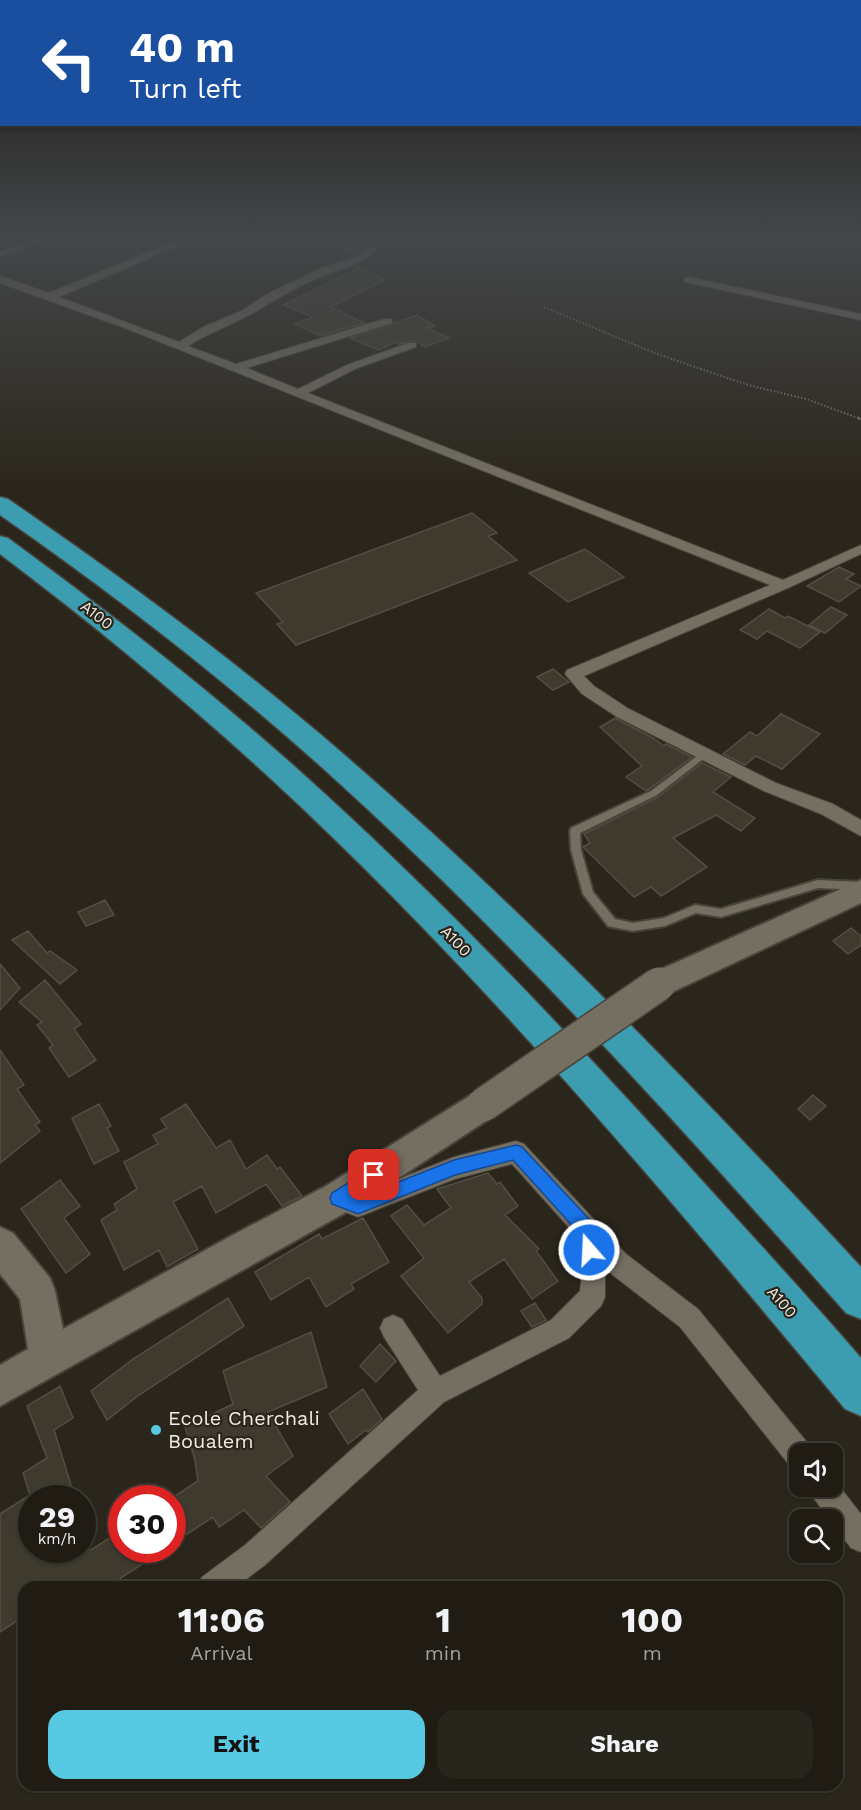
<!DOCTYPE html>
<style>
:root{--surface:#201c14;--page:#28251d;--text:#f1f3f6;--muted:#a2a1a0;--line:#3d3a34;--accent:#57c9e2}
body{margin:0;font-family:"Work Sans",sans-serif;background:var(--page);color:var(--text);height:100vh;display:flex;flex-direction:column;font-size:22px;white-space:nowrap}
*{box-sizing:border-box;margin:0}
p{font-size:20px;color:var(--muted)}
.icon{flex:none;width:33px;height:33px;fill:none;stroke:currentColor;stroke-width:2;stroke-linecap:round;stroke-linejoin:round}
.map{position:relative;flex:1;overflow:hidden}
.sheet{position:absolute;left:18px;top:1581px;width:825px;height:210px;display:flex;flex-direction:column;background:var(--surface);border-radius:18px;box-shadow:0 2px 4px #0004,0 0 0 2px var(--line)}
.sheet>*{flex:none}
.top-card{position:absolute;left:0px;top:0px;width:861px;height:126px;box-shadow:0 2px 4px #0004,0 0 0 2px var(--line);background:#1a4fa0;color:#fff;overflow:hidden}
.buttons{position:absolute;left:789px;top:1443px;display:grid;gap:12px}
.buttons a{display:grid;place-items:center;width:54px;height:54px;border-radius:12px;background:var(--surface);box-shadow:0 2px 4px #0004,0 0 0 2px var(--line);font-size:30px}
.speed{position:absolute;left:18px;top:1485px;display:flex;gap:12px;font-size:30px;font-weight:700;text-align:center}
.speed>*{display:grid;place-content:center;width:78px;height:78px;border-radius:50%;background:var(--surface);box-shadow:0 2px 4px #0004,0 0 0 2px var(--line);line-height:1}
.speed small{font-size:15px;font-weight:400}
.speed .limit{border:9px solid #d22;background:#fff;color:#111}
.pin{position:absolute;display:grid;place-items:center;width:51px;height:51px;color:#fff;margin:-26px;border-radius:12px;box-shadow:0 3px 9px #0006}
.me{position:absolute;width:66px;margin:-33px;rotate:341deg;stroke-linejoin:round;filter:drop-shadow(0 0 4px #0008)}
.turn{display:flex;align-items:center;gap:21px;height:126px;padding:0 30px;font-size:27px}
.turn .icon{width:78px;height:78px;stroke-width:2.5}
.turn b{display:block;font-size:42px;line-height:51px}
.eta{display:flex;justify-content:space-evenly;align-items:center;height:102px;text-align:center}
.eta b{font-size:36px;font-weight:700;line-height:42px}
.primary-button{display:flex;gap:12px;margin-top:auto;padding:12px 30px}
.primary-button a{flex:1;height:69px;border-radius:18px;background:var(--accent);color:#111;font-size:24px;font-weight:700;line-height:69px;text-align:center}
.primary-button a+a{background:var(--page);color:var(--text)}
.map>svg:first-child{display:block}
</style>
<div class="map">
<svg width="861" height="1810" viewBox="0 0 861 1810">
<rect width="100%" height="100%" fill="#2b261b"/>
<path fill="#3f3a2e" stroke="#534e41" stroke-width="1.5" d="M 353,237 L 354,237 L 390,243 L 379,249 L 377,244 L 369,244 L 357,254 L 333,246 Z
M 359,268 L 385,280 L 331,307 L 364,323 L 320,336 L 295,324 L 313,317 L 283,305 Z
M 417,315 L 435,326 L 427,328 L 449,338 L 425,347 L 416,341 L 398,344 L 395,342 L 379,350 L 350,338 Z
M 472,513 L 497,533 L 488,536 L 517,560 L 296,645 L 277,624 L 283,622 L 256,593 Z
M 585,549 L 624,577 L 568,602 L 529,573 Z
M 839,567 L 854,574 L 846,579 L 861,586 L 839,602 L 807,586 Z
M 831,607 L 847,615 L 825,633 L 809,625 Z
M 769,609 L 785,618 L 788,616 L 820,632 L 800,648 L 767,631 L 757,639 L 740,630 Z
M 553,669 L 569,682 L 553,690 L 537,677 Z
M 781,714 L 820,734 L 782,769 L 756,756 L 745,765 L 723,754 L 750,732 L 757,736 Z
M 615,718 L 653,738 L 664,746 L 666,744 L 692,757 L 646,791 L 626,777 L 642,766 L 600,727 Z
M 702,763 L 731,777 L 713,792 L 755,818 L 741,831 L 716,815 L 673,838 L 707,867 L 661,896 L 651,887 L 634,897 L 583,847 L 590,843 L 584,834 L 658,797 Z
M 105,900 L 114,915 L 86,926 L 78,912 Z
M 851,928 L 861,936 L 861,945 L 848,954 L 833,941 Z
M 28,931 L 47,953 L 50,951 L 77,970 L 60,984 L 12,940 Z
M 0,964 L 20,988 L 0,1010 Z
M 45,980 L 81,1024 L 74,1029 L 96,1060 L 69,1077 L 49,1048 L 53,1045 L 37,1025 L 42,1022 L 19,1002 Z
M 0,1050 L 24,1085 L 17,1089 L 40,1122 L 35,1125 L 40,1131 L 0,1163 Z
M 813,1095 L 826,1106 L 810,1120 L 798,1109 Z
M 99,1104 L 111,1126 L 107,1128 L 119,1151 L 94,1164 L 72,1118 Z
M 186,1104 L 216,1148 L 230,1140 L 246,1169 L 267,1155 L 277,1169 L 280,1167 L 302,1196 L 282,1206 L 266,1184 L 216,1213 L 202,1186 L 173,1202 L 198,1249 L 167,1267 L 159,1250 L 124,1270 L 101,1220 L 117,1210 L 114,1204 L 137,1189 L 124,1162 L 158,1144 L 153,1135 L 167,1128 L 161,1119 Z
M 488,1173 L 497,1184 L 500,1182 L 518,1206 L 505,1215 L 539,1249 L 536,1251 L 558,1281 L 532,1299 L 504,1259 L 469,1282 L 482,1298 L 482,1304 L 448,1333 L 401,1276 L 424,1258 L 391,1216 L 407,1205 L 424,1225 L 451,1208 L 437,1189 Z
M 60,1180 L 80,1206 L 64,1218 L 90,1254 L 66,1273 L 21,1209 Z
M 363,1218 L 389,1262 L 351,1284 L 354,1289 L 326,1307 L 309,1277 L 271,1300 L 255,1272 L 319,1234 L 322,1239 Z
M 228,1298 L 244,1326 L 139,1395 L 107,1420 L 91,1391 L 133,1359 Z
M 535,1303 L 546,1320 L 532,1327 L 521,1311 Z
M 311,1332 L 327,1387 L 268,1412 L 293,1456 L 266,1476 L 290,1502 L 261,1528 L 244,1510 L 219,1527 L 213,1517 L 172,1544 L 172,1498 L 198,1481 L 195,1460 L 185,1427 L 233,1404 L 223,1371 Z
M 380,1344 L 396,1361 L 376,1382 L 360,1366 Z
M 60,1386 L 73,1418 L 54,1430 L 75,1498 L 32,1498 L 32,1550 L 91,1550 L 122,1530 L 122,1550 L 164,1550 L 107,1587 L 24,1587 L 24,1616 L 0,1632 L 0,1514 L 30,1495 L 23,1473 L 47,1458 L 27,1406 Z
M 363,1389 L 382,1419 L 368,1432 L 366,1430 L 348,1444 L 329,1414 Z"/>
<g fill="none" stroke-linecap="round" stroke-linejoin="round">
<defs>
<path id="lane" d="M 47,237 L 56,237 L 0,256 L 0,252 Z
M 704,751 L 709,754 L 707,756 L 657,795 L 580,833 L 581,850 L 593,892 L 615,919 L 633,923 L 664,918 L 695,905 L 721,909 L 818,880 L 861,882 L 861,890 L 818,888 L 721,917 L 696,913 L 665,926 L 633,931 L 612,927 L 608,926 L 583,894 L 571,850 L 570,831 L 571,828 L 651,791 Z"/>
<path id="street" d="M 185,237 L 199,237 L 59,297 L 179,342 L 203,327 L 241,311 L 271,292 L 322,268 L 359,256 L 369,246 L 375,246 L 377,248 C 362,267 337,269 316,279 C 293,289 272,302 251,314 C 230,326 210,332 188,346 L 236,364 L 384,319 L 392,319 L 392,323 L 247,368 L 298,389 L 347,365 L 408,343 L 416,343 L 416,347 L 355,369 L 308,393 L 783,580 L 861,545 L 861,554 L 788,588 L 584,676 L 594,686 L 629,709 L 776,783 L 833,804 L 861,820 L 861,836 L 821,814 L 764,791 L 617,717 L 582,694 L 565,674 L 567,670 L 770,585 L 130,330 L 0,283 L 0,276 L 49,293 Z
M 689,277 L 861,314 L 861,320 L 685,282 L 685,278 Z
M 516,1141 L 524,1144 L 626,1254 L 698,1309 L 810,1446 L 813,1454 L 800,1454 L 800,1470 L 790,1466 L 680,1327 L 605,1269 L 605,1297 L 601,1306 L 569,1338 L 444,1402 L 265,1565 L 236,1587 L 197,1587 L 202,1577 L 245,1545 L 418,1390 L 384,1337 L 380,1328 L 384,1319 L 393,1315 L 402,1319 L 440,1376 L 551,1320 L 580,1291 L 582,1273 L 573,1232 L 512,1164 L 455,1179 L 358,1217 L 330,1206 L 326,1198 L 330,1190 L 338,1187 L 358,1195 L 454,1157 Z
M 832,1477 L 861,1514 L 861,1552 L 851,1548 L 832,1523 L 832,1520 L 830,1520 L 812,1496 L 808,1486 L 832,1486 Z"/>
<path id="secondary" d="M 861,880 L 861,903 L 670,993 L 659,996 L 648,993 L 644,984 L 648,975 Z
M 483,1090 L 495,1095 L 499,1105 L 495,1115 L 350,1210 L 0,1406 L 0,1365 L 28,1349 L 20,1299 L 0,1274 L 0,1227 L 13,1233 L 50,1278 L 55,1291 L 63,1329 L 231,1236 L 326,1186 L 471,1095 Z"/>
<path id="highway" d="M 0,497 L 8,499 C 126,580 241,665 348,758 C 530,916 697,1090 861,1267 L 861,1319 L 846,1313 C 680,1126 513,940 327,772 C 224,679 113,594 0,515 Z
M 0,536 L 8,538 C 106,610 202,684 293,765 C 432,889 561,1025 686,1163 C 745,1228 804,1292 861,1358 L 861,1416 L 845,1409 C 664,1191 479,971 270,778 C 184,699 94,625 0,554 Z"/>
</defs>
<use href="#lane" stroke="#48443b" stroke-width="4"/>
<use href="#street" stroke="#48443b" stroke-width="2"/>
<use href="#secondary" stroke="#48443b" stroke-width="4"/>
<use href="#highway" stroke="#48443b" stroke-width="3"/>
<path stroke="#767268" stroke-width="2" stroke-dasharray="1.5 2" stroke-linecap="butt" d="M 544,307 L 657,354 L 748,385 L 806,399 L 861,419"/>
<path stroke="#767268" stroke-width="3" stroke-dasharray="2 3" stroke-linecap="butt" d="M 858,418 L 861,419"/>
<use href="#lane" fill="#756f62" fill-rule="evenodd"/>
<use href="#street" fill="#756f62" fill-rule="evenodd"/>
<use href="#secondary" fill="#756f62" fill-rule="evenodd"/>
<use href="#highway" fill="#3c9cb0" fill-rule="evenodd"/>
<defs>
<path id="secondary-bridge" d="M 483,1105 L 659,984"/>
</defs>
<use href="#secondary-bridge" stroke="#48443b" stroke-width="36" stroke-linecap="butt"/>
<use href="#secondary-bridge" stroke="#756f62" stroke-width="33"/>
</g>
<linearGradient id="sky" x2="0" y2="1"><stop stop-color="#18150f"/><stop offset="0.48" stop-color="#44474a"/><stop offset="1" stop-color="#44474a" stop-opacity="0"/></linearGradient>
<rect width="861" height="491" fill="url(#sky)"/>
<path fill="#1a73e8" stroke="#114b97" stroke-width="1.5" d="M 516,1145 L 522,1147 L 591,1221 L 598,1250 L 595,1256 L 589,1259 L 583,1256 L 577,1231 L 513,1160 L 455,1175 L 358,1214 L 332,1204 L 330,1198 L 332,1193 L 374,1167 L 380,1169 L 383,1175 L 380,1180 L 355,1197 L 358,1198 L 454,1160 Z"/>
<circle fill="#57c9e2" stroke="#2b261b" stroke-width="2" cx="156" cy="1430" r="6"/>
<g text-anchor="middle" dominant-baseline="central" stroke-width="4.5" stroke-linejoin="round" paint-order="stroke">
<g font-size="16" fill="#f0ece5" stroke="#2b261b">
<text transform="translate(97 615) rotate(38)">A100</text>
<text transform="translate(456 941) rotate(46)">A100</text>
<text transform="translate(782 1302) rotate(49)">A100</text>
</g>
<g font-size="20" fill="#f0ece5" stroke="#2b261b" text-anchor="start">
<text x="168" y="1418">Ecole Cherchali<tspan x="168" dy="23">Boualem</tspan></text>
</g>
</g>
</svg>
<div class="buttons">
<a><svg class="icon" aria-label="sound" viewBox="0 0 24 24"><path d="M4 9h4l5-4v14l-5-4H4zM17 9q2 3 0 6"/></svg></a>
<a><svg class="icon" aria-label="search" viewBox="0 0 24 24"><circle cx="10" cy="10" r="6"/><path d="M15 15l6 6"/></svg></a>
</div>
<div class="speed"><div>29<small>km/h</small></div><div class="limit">30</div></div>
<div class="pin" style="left:374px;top:1175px;background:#d93025"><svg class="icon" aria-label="arrive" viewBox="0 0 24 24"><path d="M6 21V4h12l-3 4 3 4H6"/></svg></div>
<svg class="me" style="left:589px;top:1250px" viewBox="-20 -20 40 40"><circle r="17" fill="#1a73e8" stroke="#fff" stroke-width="3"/><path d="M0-11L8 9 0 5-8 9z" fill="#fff"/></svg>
<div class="top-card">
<div class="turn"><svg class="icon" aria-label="left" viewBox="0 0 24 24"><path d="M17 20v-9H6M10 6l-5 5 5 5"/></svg><div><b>40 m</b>Turn left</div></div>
</div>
<section class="sheet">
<div class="eta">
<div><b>11:06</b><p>Arrival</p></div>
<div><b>1</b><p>min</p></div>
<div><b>100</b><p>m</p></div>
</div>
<div class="primary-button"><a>Exit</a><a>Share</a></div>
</section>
</div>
